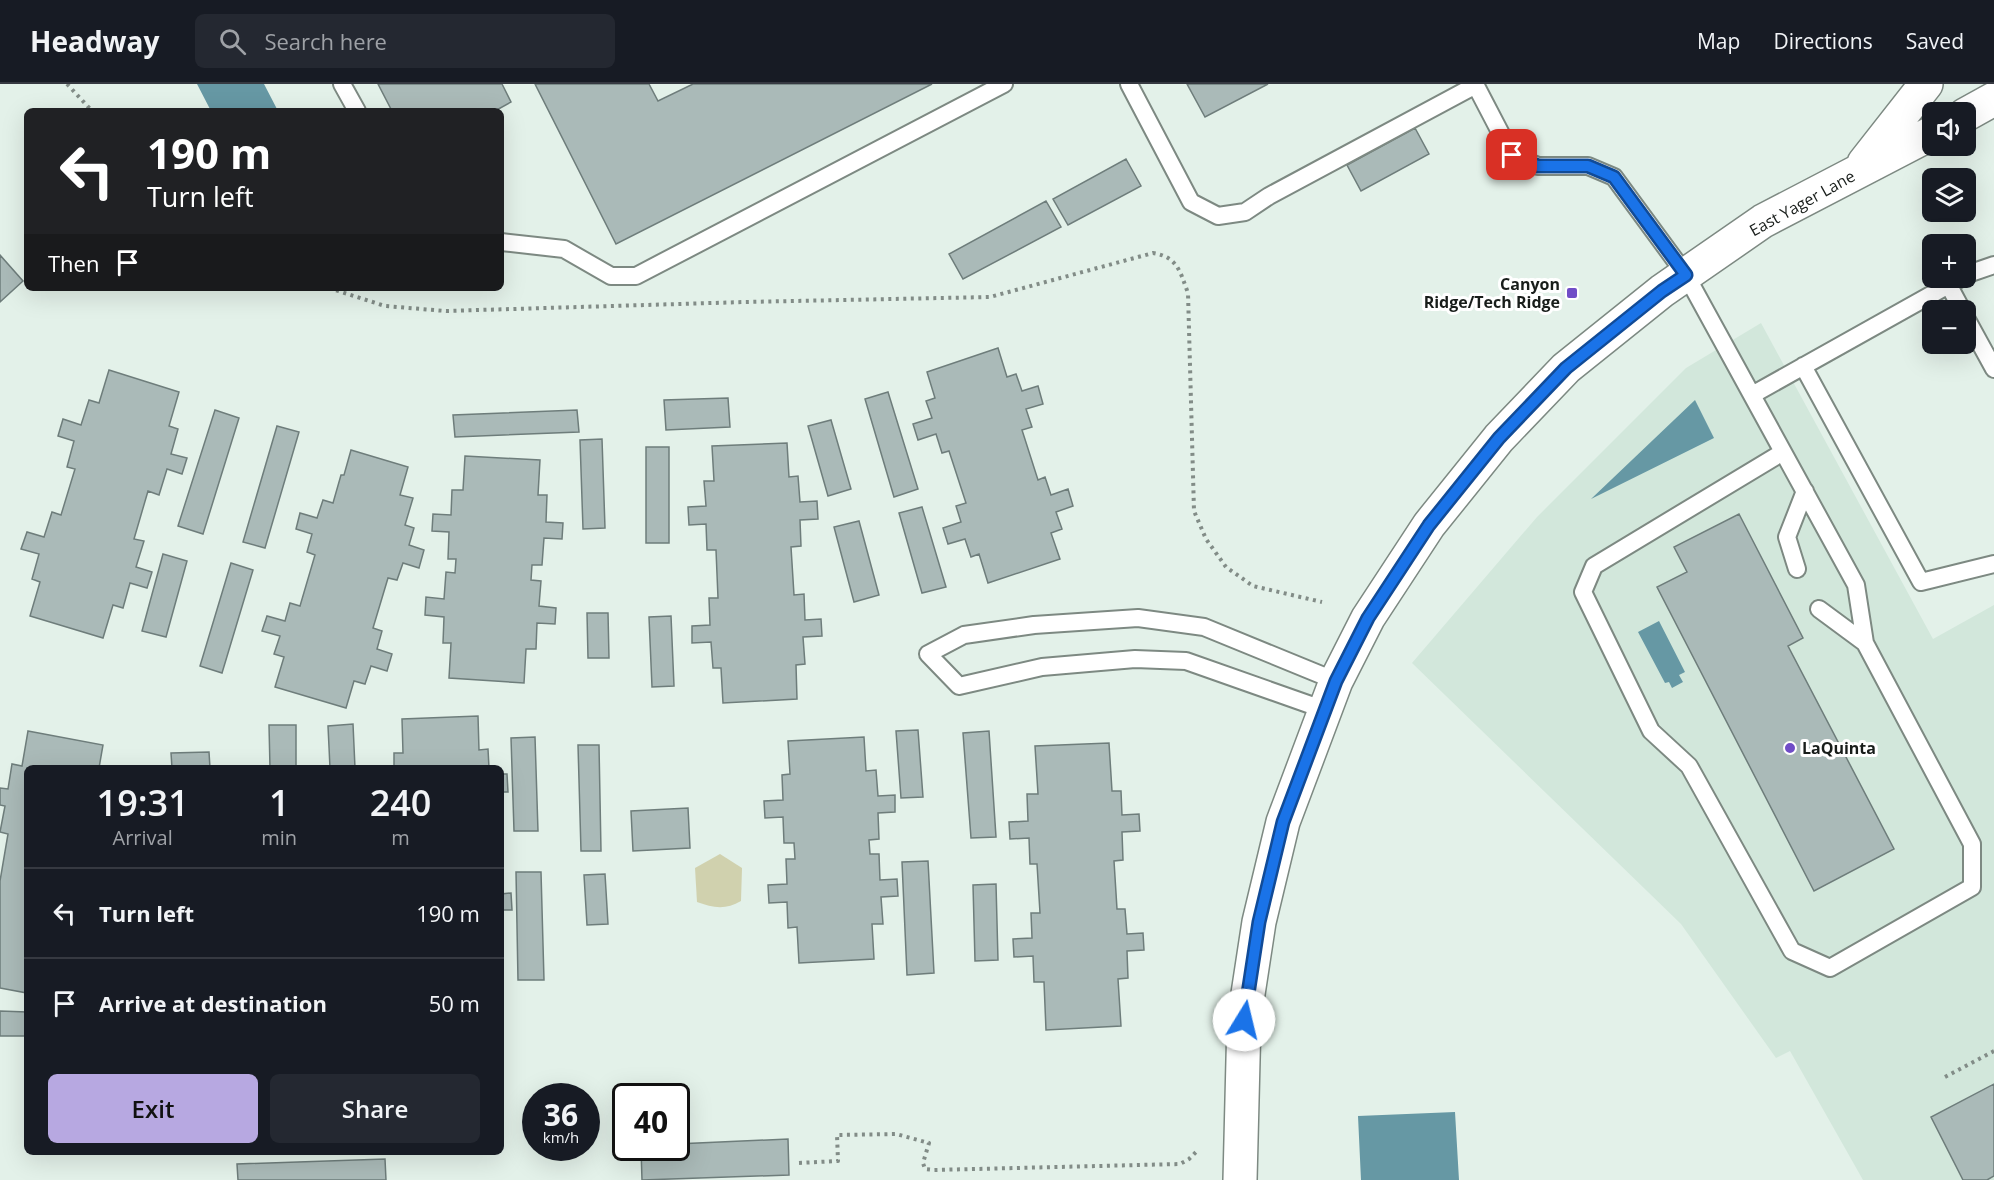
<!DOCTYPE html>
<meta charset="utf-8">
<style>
:root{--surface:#171b24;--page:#242831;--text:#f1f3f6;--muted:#9ea1a6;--line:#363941;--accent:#b7a8e1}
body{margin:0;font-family:"Open Sans",sans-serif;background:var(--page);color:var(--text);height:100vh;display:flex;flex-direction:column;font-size:22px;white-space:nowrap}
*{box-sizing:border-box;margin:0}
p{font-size:20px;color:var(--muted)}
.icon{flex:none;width:33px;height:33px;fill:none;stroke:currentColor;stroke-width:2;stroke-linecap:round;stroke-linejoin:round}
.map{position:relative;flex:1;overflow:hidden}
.panel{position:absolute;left:24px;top:681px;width:480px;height:390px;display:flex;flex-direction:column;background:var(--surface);border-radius:9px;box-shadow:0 6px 24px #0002}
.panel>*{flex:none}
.top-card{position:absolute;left:24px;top:24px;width:480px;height:183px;border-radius:9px;box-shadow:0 6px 24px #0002;background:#202124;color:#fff;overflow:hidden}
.buttons{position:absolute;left:1922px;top:18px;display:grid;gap:12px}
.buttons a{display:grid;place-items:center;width:54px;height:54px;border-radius:9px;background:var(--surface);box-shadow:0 6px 24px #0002;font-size:30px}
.speed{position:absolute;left:522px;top:999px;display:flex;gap:12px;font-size:30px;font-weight:700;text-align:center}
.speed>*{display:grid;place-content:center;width:78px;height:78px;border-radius:50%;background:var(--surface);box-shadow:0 6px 24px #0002;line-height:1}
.speed small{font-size:15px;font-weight:400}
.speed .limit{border:3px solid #111;border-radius:9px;background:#fff;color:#111}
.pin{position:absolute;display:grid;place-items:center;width:51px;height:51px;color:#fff;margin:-26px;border-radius:12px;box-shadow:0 3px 9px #0006}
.me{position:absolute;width:66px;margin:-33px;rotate:9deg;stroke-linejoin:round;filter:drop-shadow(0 0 4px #0008)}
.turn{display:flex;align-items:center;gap:21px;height:126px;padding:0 24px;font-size:27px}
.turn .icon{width:78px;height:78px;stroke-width:2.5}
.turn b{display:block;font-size:42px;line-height:51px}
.then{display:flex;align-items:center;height:57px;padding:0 24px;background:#0003;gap:12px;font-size:22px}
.eta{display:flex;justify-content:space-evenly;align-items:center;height:102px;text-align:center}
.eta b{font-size:36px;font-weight:600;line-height:42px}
.cta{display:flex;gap:12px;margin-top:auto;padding:12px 24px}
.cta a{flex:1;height:69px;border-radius:9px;background:var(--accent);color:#111;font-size:24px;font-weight:600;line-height:69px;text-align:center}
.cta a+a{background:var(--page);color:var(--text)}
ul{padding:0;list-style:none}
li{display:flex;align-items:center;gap:18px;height:90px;padding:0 24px;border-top:2px solid var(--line)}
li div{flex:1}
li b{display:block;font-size:22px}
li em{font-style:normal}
header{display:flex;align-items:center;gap:36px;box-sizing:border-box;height:84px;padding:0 30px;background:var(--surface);border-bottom:2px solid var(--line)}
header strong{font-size:28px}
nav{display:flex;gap:33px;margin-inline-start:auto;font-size:21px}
.search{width:420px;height:54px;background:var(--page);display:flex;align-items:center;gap:15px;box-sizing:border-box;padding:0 21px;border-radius:9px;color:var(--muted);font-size:22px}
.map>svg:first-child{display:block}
</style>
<header>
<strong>Headway</strong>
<div class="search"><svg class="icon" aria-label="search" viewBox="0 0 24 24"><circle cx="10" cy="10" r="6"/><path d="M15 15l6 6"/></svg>Search here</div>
<nav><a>Map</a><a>Directions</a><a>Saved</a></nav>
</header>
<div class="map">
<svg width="1994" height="1096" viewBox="0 0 1994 1096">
<rect width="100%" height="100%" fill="#e3f1e9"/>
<path fill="#d2e7db" d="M 1761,239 L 1933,555 L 1994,521 L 1994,1096 L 1863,1096 L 1790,967 L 1776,974 L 1681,840 L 1412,579 L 1537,433 L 1686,284 Z"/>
<path fill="#d0d1ae" d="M 720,770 L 742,784 L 741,817 C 726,826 713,824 697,818 L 695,784 Z"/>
<path fill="#6698a4" d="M 197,0 L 264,0 L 278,27 L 211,27 Z
M 1695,316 L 1714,354 L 1591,415 Z
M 1659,537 L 1685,588 L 1679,591 L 1683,598 L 1672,604 L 1669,598 L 1665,599 L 1638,548 Z
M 1455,1028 L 1459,1096 L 1361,1096 L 1358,1032 Z"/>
<path fill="#aabab8" stroke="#6e7d7b" stroke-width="1.5" d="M 378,0 L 502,0 L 511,18 L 495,27 L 392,27 Z
M 535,0 L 649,0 L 658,17 L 693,0 L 932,0 L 616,160 Z
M 1187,0 L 1268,0 L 1205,33 Z
M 1415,44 L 1429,70 L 1361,107 L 1347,81 Z
M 1126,75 L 1141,102 L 1068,141 L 1053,115 Z
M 1046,117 L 1061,143 L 963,195 L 949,170 Z
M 0,171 L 23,197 L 0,218 Z
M 998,264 L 1007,293 L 1016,290 L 1022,307 L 1038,302 L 1043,320 L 1026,325 L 1032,343 L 1022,346 L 1038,396 L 1045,393 L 1051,411 L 1068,405 L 1073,422 L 1056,428 L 1062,445 L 1051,449 L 1060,475 L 988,499 L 979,470 L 971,473 L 965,455 L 948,460 L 943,444 L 961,438 L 956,422 L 966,419 L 949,367 L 942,369 L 936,350 L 918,356 L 913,340 L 932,334 L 926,317 L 935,314 L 927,288 Z
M 109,286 L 179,308 L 169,342 L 178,345 L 171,370 L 187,374 L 182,390 L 167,385 L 159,411 L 148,407 L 134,455 L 144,457 L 136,483 L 152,488 L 147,504 L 130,499 L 123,524 L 113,521 L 103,554 L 30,532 L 40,498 L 32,495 L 39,470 L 21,465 L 27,448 L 44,453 L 52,428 L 61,431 L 75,385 L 67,383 L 74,357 L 58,352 L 63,335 L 81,341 L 89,316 L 99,319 Z
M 888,308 L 918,405 L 894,413 L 865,315 Z
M 728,314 L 730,343 L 666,346 L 664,316 Z
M 215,326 L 239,334 L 203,450 L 178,442 Z
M 577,326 L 579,348 L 455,353 L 453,331 Z
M 831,336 L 851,405 L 828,412 L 808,342 Z
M 277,342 L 299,348 L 265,464 L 243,458 Z
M 602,355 L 605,444 L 583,445 L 580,356 Z
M 787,359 L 789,393 L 798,392 L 800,418 L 817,417 L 818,435 L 800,436 L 801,462 L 791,463 L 794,511 L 804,510 L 805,536 L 821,535 L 822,552 L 803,553 L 805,580 L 796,581 L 797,615 L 723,619 L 721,584 L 713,584 L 711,558 L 692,559 L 692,542 L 710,541 L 709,514 L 718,514 L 716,466 L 707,466 L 706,440 L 689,441 L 688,423 L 706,422 L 704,397 L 714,397 L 712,362 Z
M 646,363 L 669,363 L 669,459 L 646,459 Z
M 351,366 L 408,383 L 400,411 L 413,414 L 405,441 L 414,444 L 409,461 L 424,466 L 419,484 L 403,479 L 397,496 L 388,494 L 373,544 L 382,547 L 377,565 L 392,570 L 387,587 L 371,582 L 365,600 L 354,597 L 346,624 L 275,603 L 284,573 L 274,570 L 280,552 L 262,547 L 267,532 L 285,537 L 290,519 L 300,522 L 315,471 L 307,468 L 312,450 L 296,445 L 300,429 L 317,434 L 323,416 L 333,419 L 341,391 L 344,391 Z
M 465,372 L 540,376 L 538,411 L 547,411 L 546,438 L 563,439 L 562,455 L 544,454 L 542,481 L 532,481 L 531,496 L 541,497 L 539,522 L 556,524 L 555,540 L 537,539 L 536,565 L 526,565 L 524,599 L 449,594 L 451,559 L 443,559 L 444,533 L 425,531 L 426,513 L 444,515 L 446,488 L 455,489 L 456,475 L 448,475 L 449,448 L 432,447 L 433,430 L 451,431 L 452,406 L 463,406 Z
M 922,423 L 946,503 L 922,509 L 899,429 Z
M 1739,430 L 1803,554 L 1788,562 L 1894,765 L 1814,807 L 1657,503 L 1687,488 L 1674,463 Z
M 859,437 L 879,511 L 854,518 L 834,443 Z
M 163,470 L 187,477 L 166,553 L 142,547 Z
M 231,479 L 253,486 L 222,589 L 200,582 Z
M 587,529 L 608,529 L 609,574 L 588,574 Z
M 671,532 L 674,602 L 652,603 L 649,533 Z
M 478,632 L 479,666 L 488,665 L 489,684 L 394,684 L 394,669 L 403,669 L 402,635 Z
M 353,640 L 355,684 L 330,684 L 328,642 Z
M 269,641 L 296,641 L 296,684 L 270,684 Z
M 918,646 L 923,713 L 901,714 L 896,647 Z
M 28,647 L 103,661 L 99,684 L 27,684 L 27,909 L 0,904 L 0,797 L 8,750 L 0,748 L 5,722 L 0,721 L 0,704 L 8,705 L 12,680 L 22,682 Z
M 989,647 L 996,753 L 971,754 L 963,649 Z
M 535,653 L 538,747 L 514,747 L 511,654 Z
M 864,653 L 866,687 L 876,686 L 878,712 L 895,711 L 895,728 L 878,729 L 879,755 L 869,756 L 870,770 L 879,770 L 880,796 L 897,795 L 898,812 L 881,813 L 883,840 L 872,840 L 874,875 L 799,879 L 797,843 L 788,844 L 787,818 L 769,819 L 768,801 L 787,800 L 786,775 L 795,775 L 794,759 L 784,759 L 783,733 L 765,734 L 764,717 L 783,716 L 782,691 L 790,690 L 788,657 Z
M 1109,659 L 1112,707 L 1121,707 L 1122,731 L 1139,730 L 1140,747 L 1122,748 L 1123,776 L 1114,777 L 1117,825 L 1125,825 L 1127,850 L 1143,849 L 1144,866 L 1127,867 L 1128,894 L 1118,895 L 1121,942 L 1046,946 L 1044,898 L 1034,898 L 1033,872 L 1014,873 L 1013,855 L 1032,854 L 1031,829 L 1040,829 L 1037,780 L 1030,780 L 1029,754 L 1010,755 L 1009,738 L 1028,737 L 1027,710 L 1038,710 L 1035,662 Z
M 578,661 L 599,661 L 601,767 L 581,767 Z
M 209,668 L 210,684 L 172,684 L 171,669 Z
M 501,690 L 507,690 L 508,708 L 501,708 Z
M 688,724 L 690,764 L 633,767 L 631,727 Z
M 928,777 L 934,889 L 907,891 L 902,778 Z
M 516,788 L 541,788 L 544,896 L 518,896 Z
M 605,790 L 608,840 L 587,841 L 584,791 Z
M 996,800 L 998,876 L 975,877 L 973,801 Z
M 511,809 L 512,826 L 501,826 L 501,810 Z
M 0,927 L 27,928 L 27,952 L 0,952 Z
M 1994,1000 L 1994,1092 L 1987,1096 L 1963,1096 L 1931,1033 Z
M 788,1055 L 789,1091 L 642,1096 L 641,1064 L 676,1064 L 676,1060 Z
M 385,1075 L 386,1096 L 238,1096 L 237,1080 Z"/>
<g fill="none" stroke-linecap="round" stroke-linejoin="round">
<defs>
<path id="lane" d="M 342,0 L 357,27
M 1129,0 L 1191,118 L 1218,132 L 1245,128 L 1269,112 L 1476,1
M 1475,0 L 1512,71 L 1538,82 L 1588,82 L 1614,93 L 1686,191 L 1856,501 L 1865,559 L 1972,760 L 1972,803 L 1830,884 L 1792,867 L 1689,682 L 1651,647 L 1583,508 L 1594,482 L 1783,368
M 501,158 L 564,165 L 611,192 L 636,192 L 1004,0
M 1965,191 L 1994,181
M 1948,200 L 1962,226
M 1965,232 L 1994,285
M 1803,282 L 1921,498 L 1994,480
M 1752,311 L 1961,194
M 1797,485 L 1787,453 L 1805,407
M 1819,525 L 1865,559
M 1325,626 L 1186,577 L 1135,575 L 1042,583 L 959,602 L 928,570 L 964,551 L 1034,541 L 1138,534 L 1204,543 L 1336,597"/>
<path id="secondary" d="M 1965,31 L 1994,15
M 1864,79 L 1926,0
M 1240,1096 L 1244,936 L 1259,838 L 1283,738 L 1336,597 L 1368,534 L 1429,441 L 1499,354 L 1566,284 L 1662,207 L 1763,137 L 1932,49"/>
</defs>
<use href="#lane" stroke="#7d8982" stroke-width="20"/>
<use href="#secondary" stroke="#7d8982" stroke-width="36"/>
<path stroke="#828c87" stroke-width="4" stroke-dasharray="3 4.5" stroke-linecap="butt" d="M 67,0 L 92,27
M 329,204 L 385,222 L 446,227 L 745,218 L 990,213 L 1153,169 C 1178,173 1180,188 1188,209 L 1194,427 L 1206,455 L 1226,483 L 1253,502 L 1322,518
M 1945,993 L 1994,967
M 799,1079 L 838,1077 L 837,1051 L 896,1050 L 929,1059 L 923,1079 L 925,1085 L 934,1086 L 1180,1080 L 1189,1075 L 1198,1066"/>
<use href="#lane" stroke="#fff" stroke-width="16"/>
<use href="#secondary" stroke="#fff" stroke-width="33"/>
</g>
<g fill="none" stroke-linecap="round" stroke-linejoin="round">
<defs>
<path id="route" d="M 1244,936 L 1259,838 L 1283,738 L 1336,597 L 1368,534 L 1429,441 L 1499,354 L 1566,284 L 1662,207 L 1686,191 L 1614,93 L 1588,82 L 1538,82 L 1512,71"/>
</defs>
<use href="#route" stroke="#114b97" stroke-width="15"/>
<use href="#route" stroke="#1a73e8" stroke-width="10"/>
</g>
<g fill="#704dc7" stroke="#fff" stroke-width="2">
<rect x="1566" y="203" width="12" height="12" rx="3"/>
<circle cx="1790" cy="664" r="6"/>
</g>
<g text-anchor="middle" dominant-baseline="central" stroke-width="6" stroke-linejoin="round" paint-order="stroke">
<g font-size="16" fill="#181d1a" stroke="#fff">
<text transform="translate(1802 119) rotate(-29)">East Yager Lane</text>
</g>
<g font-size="16" font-weight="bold" fill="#181d1a" stroke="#fff" text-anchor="end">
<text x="1560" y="200">Canyon<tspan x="1560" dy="18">Ridge/Tech Ridge</tspan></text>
<text x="1802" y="664" text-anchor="start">LaQuinta</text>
</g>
</g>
</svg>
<div class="buttons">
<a><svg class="icon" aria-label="sound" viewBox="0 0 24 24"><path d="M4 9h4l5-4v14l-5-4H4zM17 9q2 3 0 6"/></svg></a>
<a><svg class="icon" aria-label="layers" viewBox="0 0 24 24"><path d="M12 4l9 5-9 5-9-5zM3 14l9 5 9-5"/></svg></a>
<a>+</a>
<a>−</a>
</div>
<div class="speed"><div>36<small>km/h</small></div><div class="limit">40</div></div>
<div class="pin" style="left:1512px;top:71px;background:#d93025"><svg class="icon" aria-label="arrive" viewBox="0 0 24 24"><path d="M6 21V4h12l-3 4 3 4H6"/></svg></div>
<svg class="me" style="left:1244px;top:936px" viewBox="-20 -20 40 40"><circle r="19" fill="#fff"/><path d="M0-13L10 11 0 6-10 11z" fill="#1a73e8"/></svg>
<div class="top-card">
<div class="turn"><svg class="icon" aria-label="left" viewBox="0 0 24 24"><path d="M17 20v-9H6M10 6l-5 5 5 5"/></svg><div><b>190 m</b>Turn left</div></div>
<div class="then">Then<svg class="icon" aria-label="arrive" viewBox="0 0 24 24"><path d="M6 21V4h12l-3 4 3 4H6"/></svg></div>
</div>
<section class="panel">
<div class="eta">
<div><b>19:31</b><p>Arrival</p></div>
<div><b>1</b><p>min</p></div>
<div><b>240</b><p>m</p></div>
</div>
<ul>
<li><svg class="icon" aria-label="left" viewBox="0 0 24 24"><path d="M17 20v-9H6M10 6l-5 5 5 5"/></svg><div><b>Turn left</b></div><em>190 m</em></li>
<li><svg class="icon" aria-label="arrive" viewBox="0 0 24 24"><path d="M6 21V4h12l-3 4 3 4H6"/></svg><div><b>Arrive at destination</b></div><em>50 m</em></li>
</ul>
<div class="cta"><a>Exit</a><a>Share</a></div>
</section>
</div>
